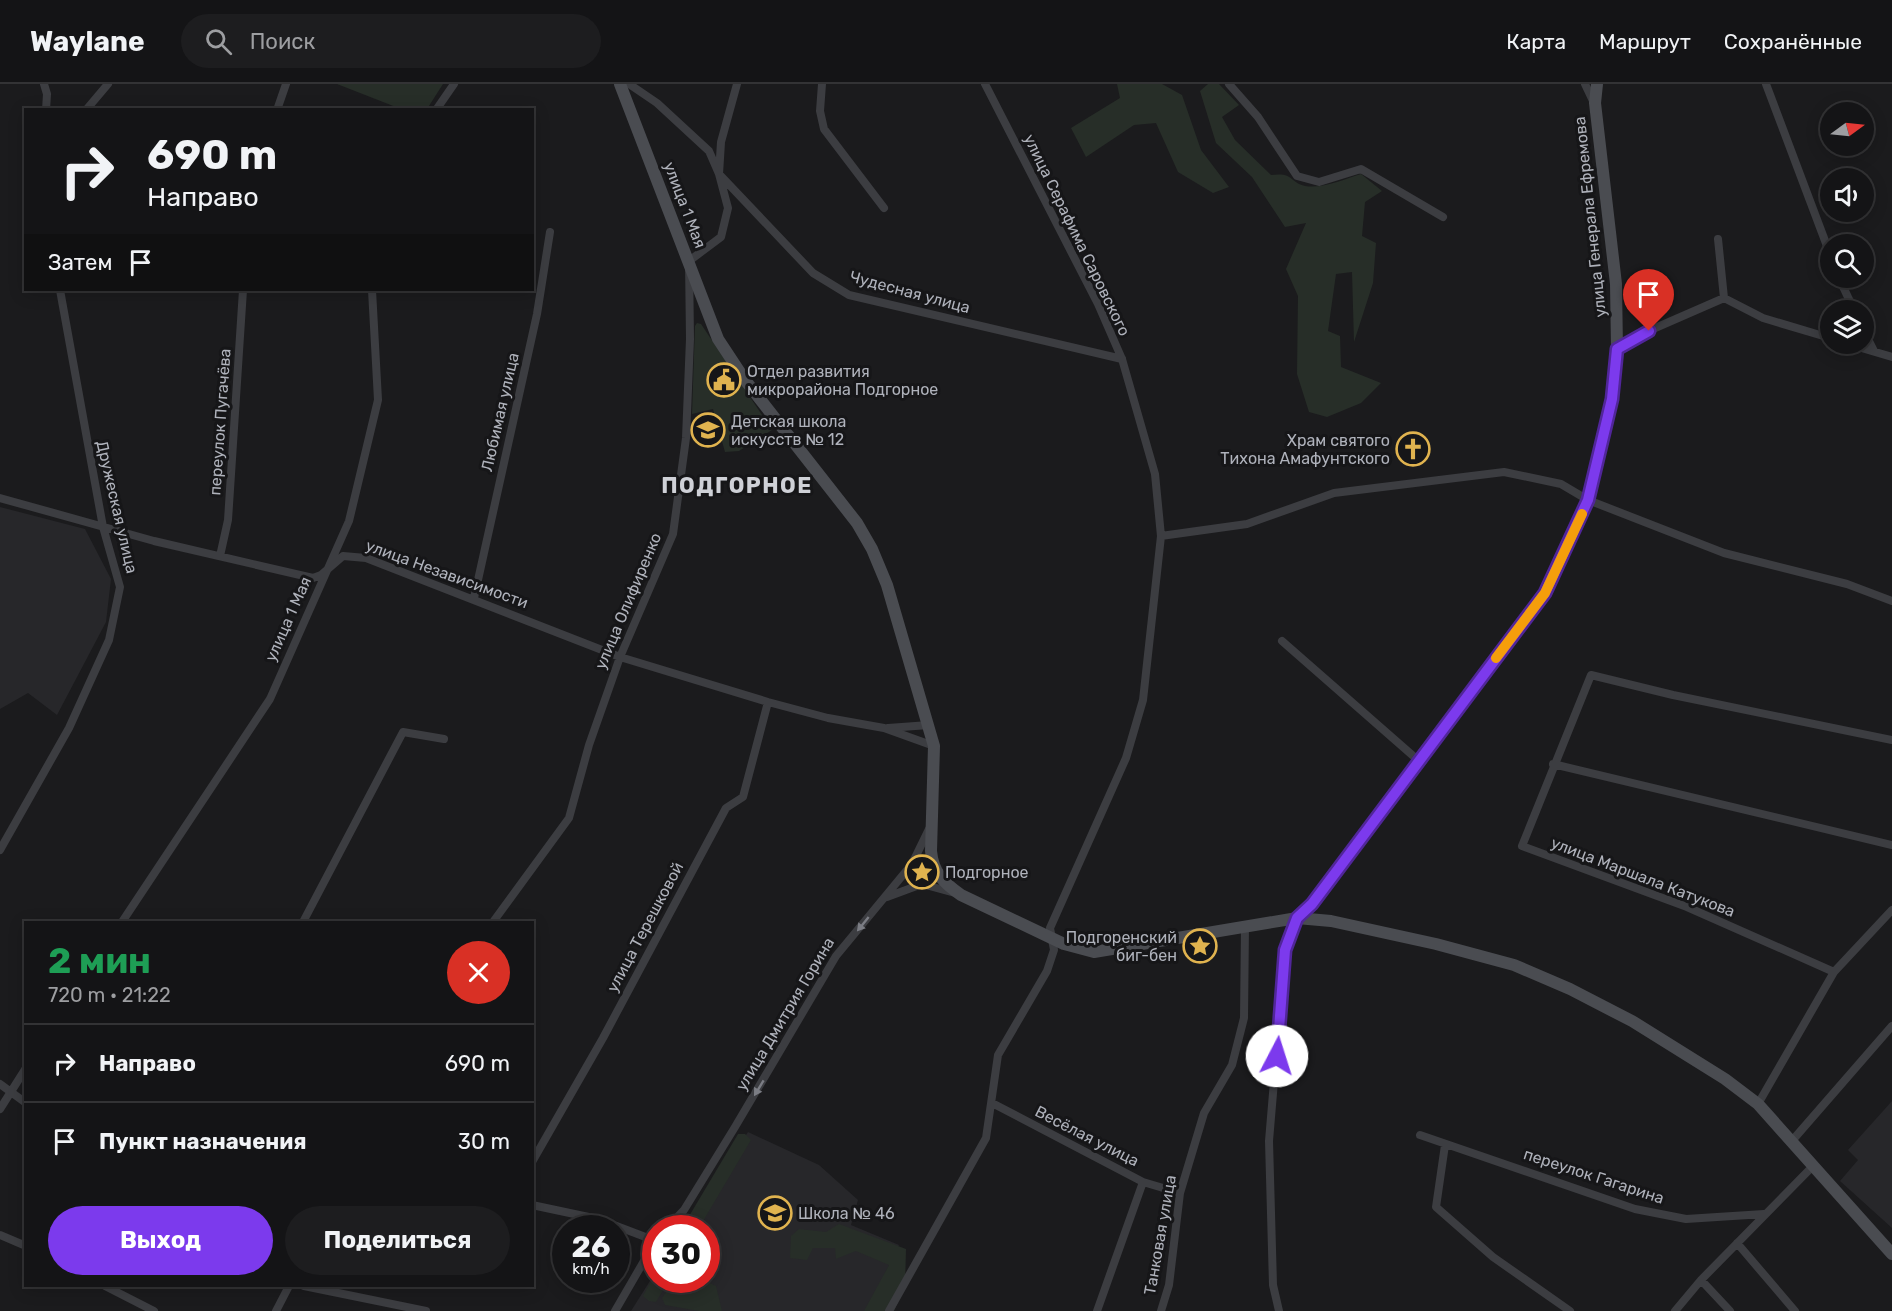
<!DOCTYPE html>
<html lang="ru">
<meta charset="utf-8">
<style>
:root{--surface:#141416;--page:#1d1d1f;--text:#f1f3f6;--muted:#9d9ea1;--line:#333335;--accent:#7c3aed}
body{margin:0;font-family:Rubik,sans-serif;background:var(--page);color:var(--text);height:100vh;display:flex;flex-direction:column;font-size:22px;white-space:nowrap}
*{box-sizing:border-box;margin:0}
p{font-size:20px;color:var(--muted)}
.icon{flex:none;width:33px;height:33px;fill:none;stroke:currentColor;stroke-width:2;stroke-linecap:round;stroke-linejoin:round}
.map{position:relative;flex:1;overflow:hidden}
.drawer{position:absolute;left:24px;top:837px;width:510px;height:366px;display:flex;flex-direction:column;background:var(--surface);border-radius:0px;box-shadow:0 3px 15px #0003,0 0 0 2px var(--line)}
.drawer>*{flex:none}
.top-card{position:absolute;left:24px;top:24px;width:510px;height:183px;border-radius:0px;box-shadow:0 3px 15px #0003,0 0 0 2px var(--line);background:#141416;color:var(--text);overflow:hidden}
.needle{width:39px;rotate:75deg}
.fabs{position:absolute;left:1820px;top:18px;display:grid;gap:12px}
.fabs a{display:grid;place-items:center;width:54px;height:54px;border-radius:50%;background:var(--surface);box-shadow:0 3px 15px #0003,0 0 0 2px var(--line);font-size:30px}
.speed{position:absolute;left:552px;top:1131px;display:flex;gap:12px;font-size:30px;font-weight:700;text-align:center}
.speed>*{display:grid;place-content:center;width:78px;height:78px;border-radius:50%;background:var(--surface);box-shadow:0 3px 15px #0003,0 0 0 2px var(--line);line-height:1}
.speed small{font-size:15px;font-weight:400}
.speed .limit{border:9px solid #d22;background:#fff;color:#111}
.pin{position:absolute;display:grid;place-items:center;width:51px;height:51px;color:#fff;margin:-62px -26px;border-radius:50% 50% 50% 0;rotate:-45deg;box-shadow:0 0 6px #0007}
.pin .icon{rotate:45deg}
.me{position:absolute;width:66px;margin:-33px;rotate:5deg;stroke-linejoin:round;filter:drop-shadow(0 0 4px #0008)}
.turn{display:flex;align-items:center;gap:21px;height:126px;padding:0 24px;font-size:27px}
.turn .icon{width:78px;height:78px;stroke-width:2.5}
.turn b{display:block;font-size:42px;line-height:51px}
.then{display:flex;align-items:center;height:57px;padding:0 24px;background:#0003;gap:12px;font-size:22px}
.round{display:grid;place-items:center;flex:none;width:63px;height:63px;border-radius:32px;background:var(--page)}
.summary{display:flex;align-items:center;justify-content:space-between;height:102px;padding:0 24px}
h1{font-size:36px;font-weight:700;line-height:45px;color:#1e9e55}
.cta{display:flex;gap:12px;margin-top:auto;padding:12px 24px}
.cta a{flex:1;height:69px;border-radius:36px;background:var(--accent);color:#fff;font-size:24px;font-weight:700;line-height:69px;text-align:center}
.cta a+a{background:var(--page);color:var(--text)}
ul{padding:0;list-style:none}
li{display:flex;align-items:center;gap:18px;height:78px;padding:0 24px;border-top:2px solid var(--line)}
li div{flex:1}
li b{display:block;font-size:22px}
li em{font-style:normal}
header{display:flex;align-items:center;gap:36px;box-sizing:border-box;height:84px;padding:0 30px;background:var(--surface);border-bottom:2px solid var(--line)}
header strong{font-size:28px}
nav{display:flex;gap:33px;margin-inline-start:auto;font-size:21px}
.search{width:420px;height:54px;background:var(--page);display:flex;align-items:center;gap:15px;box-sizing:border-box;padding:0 21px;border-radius:33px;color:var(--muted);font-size:22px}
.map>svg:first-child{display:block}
</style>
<header>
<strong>Waylane</strong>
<div class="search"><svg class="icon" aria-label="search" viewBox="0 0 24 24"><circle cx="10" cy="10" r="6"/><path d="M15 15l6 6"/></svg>Поиск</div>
<nav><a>Карта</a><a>Маршрут</a><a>Сохранённые</a></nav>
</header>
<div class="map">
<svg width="1892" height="1227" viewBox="0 0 1892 1227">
<rect width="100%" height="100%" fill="#1b1b1d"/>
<path fill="#27272a" d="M 0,423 L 85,445 L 111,495 L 106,538 L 57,631 L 28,609 L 0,625 Z
M 1892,1017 L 1892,1144 L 1840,1097 L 1858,1076 L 1848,1066 Z
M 748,1048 L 819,1081 L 858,1116 L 851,1141 L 899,1161 L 867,1227 L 631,1227 L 655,1189 L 656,1196 L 706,1196 L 706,1144 L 685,1144 Z"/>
<path fill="#272e28" d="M 337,0 L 443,0 L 427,25 L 401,25 Z
M 1117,0 L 1162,0 L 1182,11 L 1201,66 L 1229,103 L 1213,109 L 1178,88 L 1156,39 L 1134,41 L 1086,73 L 1071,44 L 1120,14 Z
M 1208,0 L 1219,0 L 1239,21 L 1222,33 L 1235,56 L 1271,91 C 1294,88 1289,98 1305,102 C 1322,105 1345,95 1361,90 L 1382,107 L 1365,118 L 1362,152 L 1376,159 L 1373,199 L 1354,258 L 1352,188 L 1336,190 L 1328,247 L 1340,252 L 1341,283 L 1381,299 L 1361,319 L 1327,333 L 1309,328 L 1297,290 L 1298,212 L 1286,185 L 1306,139 L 1285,143 L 1252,93 L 1216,59 L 1200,7 Z
M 697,239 L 701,240 L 772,346 L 739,367 L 725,368 L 713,325 L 692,330 L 695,242 Z
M913 788a9 9 0 1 1 18 0a9 9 0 1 1-18 0Z
M 738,1050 L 745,1050 L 751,1056 L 699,1144 L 682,1144 Z
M 839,1140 L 906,1165 L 905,1202 L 894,1227 L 864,1227 L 889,1181 L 856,1167 L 836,1175 L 835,1164 L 813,1164 L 807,1176 L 790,1174 L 791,1152 L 799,1145 L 826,1148 Z
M 706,1145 L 713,1151 L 716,1191 L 713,1193 L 707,1194 Z
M 655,1190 L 656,1196 L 669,1196 L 656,1218 L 649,1217 L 643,1212 Z
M 674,1196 L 703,1196 L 716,1202 L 722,1227 L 699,1227 L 665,1221 L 662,1214 Z"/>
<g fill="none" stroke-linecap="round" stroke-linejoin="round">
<path stroke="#3c3d41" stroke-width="8" d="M 44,0 L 47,10 L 46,26
M 629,0 L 657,19 L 709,67 L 719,90 L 813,189 L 849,211 L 1122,275
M 822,0 L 820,27 L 824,45 L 884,124
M 1229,0 L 1258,33 L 1297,92 L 1319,98 L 1361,85 L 1443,133
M 1585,0 L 1594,19
M 1766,0 L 1830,170
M 86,26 L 108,0
M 277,26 L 286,0
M 436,26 L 454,0
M 1718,155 L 1724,214 L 1763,234 L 1830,254
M 1839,194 L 1854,226
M 1863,245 L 1874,267
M 1848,260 L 1892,273
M 1617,265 L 1630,255 L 1724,214
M 0,414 L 154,457 L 313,494 L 321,491 L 343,472 L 366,474 L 620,573 L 768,618 L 828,634 L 884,644 L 934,662
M 1161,452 L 1247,440 L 1334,409 L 1504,388 L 1561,400 L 1588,416 L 1724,469 L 1847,500 L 1892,517
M 220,472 L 228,436 L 243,206
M 474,514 L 537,230 L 550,148
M 1282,557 L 1419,677
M 888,644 L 929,641
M 1553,680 L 1892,761
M 0,766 L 69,644 L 109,556 L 120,503 L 103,443 L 60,206
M910 788a12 12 0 1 1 24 0a12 12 0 1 1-24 0Z
M 887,813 L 922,800 L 955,809
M 122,838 L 270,615 L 349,437 L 378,316 L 372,206
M 303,838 L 403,648 L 444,655
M 493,838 L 569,734 L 589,661 L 620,573 L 673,450 L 686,354 L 690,255 L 689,177 L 721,153 L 728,124 L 719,90 L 721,58 L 737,0
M 1834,888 L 1687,823 L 1522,762 L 1591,591 L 1673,611 L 1892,656
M 0,1000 L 26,1019
M 992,1019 L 1143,1098 L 1180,1109
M 1758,1020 L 1834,888 L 1892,826
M 0,1025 L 26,984
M 1420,1051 L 1635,1125 L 1686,1135 L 1764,1130
M 1791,1058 L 1892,942
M 1445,1061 L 1436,1123 L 1493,1173 L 1570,1227
M 532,1078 L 603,954 L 726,724 L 743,713 L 768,618
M 532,1121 L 598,1135 L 656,1157
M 667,1144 L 684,1126 L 735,1043 L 836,872 L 912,780 L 929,745
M 0,1151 L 26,1162
M 1737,1159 L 1795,1227
M 1701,1196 L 1730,1227
M 105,1202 L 154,1227
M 304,1202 L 426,1227
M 276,1227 L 289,1202
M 615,1227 L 655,1158
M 889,1227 L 986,1054 L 998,971 L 1047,887 L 1054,866 L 1050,844 L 1126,674 L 1143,616 L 1161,452 L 1155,390 L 1122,275 L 1098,220 L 985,0
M 1097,1227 L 1143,1098
M 1161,1227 L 1169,1201 L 1180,1109 L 1204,1029 L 1232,981 L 1244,934 L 1245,841
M 1279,1227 L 1273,1201 L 1269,1057 L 1285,866 L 1297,834
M 1675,1227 L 1701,1196 L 1813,1082"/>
<path stroke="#4a4c51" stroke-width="12" d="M 620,0 L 718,255 L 745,296 L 857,439 L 872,465 L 887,501 L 934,662 L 931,767 C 933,789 944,799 961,811 L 1064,860 L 1094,868 L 1297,834 L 1331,837 L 1436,860 L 1514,881 L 1570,905 L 1632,937 L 1725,995 L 1758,1020 L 1892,1170
M 1297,834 L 1312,820 L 1545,509 L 1588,416 L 1612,315 L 1617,265 L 1616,200 L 1595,19 L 1597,0"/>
</g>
<defs><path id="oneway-solid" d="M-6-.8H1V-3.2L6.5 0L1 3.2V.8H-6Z" transform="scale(1.5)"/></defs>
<g fill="#7b7d84">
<use href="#oneway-solid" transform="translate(863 840) rotate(129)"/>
<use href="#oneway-solid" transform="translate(759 1004) rotate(121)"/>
</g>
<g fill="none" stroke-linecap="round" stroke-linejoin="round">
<defs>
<path id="route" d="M 1277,972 L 1285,866 L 1297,834 L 1312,820 L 1545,509 L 1588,416 L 1612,315 L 1617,265 L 1649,247"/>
</defs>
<use href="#route" stroke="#51269a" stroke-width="15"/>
<use href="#route" stroke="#7c3aed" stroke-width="10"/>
<path stroke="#f59e0b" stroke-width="10" d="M 1496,574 L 1545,509 L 1582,430"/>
</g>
<defs>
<symbol id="civic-ring" viewBox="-11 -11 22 22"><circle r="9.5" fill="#161618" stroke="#e0b34f" stroke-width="1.5"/><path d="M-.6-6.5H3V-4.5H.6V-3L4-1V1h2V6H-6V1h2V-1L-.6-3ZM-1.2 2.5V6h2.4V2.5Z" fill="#e0b34f"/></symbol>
<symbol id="school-ring" viewBox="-11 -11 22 22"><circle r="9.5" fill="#161618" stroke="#e0b34f" stroke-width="1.5"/><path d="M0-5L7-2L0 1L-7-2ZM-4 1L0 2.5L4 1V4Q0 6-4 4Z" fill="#e0b34f"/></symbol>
<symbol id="church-ring" viewBox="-11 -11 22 22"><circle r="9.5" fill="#161618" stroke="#e0b34f" stroke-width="1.5"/><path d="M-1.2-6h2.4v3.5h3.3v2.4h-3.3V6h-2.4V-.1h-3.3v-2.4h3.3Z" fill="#e0b34f"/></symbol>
<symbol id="sight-ring" viewBox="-11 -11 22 22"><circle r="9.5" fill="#161618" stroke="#e0b34f" stroke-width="1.5"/><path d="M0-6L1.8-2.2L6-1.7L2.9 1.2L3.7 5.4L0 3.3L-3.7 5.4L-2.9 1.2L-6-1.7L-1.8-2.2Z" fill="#e0b34f"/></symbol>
</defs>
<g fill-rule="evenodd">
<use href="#civic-ring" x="705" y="277" width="38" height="38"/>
<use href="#school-ring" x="689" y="327" width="38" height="38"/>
<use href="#church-ring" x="1394" y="346" width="38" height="38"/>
<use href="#sight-ring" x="903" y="769" width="38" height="38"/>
<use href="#sight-ring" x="1181" y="843" width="38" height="38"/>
<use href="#school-ring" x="756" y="1110" width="38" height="38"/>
</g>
<g text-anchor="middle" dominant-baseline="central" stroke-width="6" stroke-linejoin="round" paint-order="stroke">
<g font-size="16" fill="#afb2bb" stroke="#161618">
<text transform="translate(685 121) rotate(69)">улица 1 Мая</text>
<text transform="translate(1590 133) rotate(-96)">улица Генерала Ефремова</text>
<text transform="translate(1077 151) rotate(64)">улица Серафима Саровского</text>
<text transform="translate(910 208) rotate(15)">Чудесная улица</text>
<text transform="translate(500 328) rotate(-77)">Любимая улица</text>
<text transform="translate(220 338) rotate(-86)">переулок Пугачёва</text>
<text transform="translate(117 423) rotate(77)">Дружеская улица</text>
<text transform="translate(447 490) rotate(20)">улица Независимости</text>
<text transform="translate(628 517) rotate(-67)">улица Олифиренко</text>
<text transform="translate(288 535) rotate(-66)">улица 1 Мая</text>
<text transform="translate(1643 793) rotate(21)">улица Маршала Катукова</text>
<text transform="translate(645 843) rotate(-62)">улица Терешковой</text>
<text transform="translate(785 930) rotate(-59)">улица Дмитрия Горина</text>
<text transform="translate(1087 1052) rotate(27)">Весёлая улица</text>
<text transform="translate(1594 1092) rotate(18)">переулок Гагарина</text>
<text transform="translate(1160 1151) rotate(-80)">Танковая улица</text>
</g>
<g font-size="16" fill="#afb2bb" stroke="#161618" text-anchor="start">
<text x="747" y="287">Отдел развития<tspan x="747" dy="18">микрорайона Подгорное</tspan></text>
<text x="731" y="337">Детская школа<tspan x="731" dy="18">искусств № 12</tspan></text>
<text x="1390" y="356" text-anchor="end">Храм святого<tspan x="1390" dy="18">Тихона Амафунтского</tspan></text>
<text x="945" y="788">Подгорное</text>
<text x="1177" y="853" text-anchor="end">Подгоренский<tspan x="1177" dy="18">биг-бен</tspan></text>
<text x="798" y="1129">Школа № 46</text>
</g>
<g font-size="22" font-weight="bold" letter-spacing="1.5" fill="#cfd1d7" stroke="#161618">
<text x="737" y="401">ПОДГОРНОЕ</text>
</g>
</g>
</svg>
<div class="fabs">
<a><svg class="needle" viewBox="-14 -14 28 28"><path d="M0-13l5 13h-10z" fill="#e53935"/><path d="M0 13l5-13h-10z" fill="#9d9ea1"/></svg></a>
<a><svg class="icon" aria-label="sound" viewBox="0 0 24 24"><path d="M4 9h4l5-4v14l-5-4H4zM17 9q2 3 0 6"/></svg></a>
<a><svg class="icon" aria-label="search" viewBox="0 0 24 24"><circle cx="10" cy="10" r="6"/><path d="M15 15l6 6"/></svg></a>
<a><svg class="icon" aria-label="layers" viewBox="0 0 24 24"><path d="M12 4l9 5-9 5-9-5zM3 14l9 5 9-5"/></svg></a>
</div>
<div class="speed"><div>26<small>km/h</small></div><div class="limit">30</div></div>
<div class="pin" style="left:1649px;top:247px;background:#d93025"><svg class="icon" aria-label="arrive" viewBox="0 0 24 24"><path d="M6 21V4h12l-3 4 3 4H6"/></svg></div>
<svg class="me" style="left:1277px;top:972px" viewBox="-20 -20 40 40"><circle r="19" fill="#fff"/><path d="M0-13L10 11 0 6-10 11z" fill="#7c3aed"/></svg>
<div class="top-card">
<div class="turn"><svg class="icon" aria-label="right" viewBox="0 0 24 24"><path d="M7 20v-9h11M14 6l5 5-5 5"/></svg><div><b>690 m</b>Направо</div></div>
<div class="then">Затем<svg class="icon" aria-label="arrive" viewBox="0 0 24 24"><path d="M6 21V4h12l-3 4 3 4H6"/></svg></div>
</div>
<section class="drawer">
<div class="summary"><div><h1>2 мин</h1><p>720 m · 21:22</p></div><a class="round" style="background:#d93025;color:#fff"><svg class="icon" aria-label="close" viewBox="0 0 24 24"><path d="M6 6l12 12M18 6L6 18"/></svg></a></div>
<ul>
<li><svg class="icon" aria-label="right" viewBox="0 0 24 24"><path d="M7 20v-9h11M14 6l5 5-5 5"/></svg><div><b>Направо</b></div><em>690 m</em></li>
<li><svg class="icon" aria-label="arrive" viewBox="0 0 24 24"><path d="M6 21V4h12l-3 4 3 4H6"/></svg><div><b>Пункт назначения</b></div><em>30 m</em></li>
</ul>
<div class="cta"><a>Выход</a><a>Поделиться</a></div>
</section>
</div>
